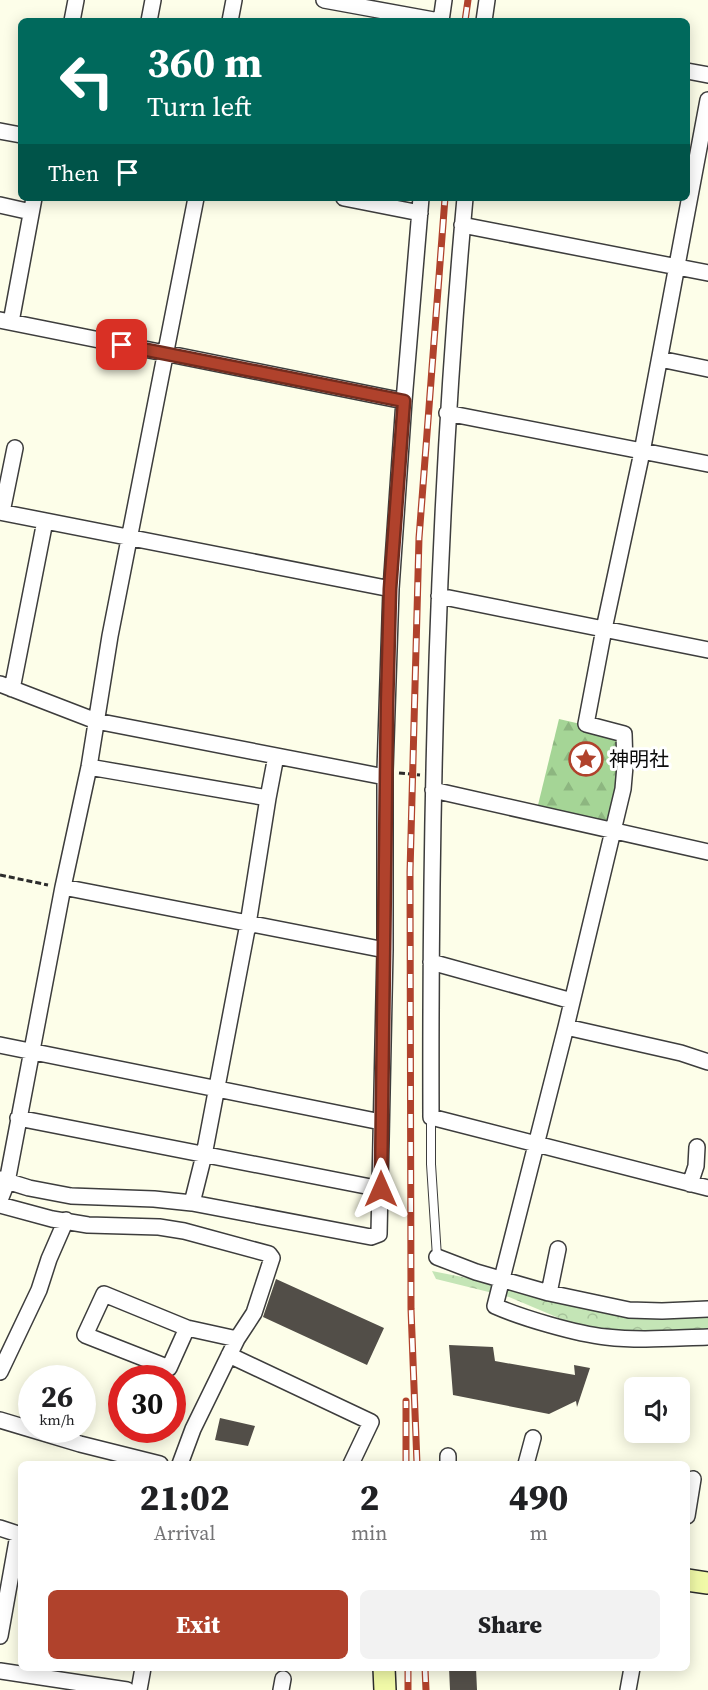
<!DOCTYPE html>
<meta charset="utf-8">
<style>
:root{--surface:#fff;--page:#f2f2f2;--text:#202124;--muted:#757577;--accent:#b0422c}
body{margin:0;font-family:"Source Serif 4","Noto Sans JP",serif;background:var(--page);color:var(--text);height:100vh;display:flex;flex-direction:column;font-size:22px;white-space:nowrap}
*{box-sizing:border-box;margin:0}
p{font-size:20px;color:var(--muted)}
.icon{flex:none;width:33px;height:33px;fill:none;stroke:currentColor;stroke-width:2;stroke-linecap:round;stroke-linejoin:round}
.map{position:relative;flex:1;overflow:hidden}
.details{position:absolute;left:18px;top:1461px;width:672px;height:210px;display:flex;flex-direction:column;background:var(--surface);border-radius:9px;box-shadow:0 3px 15px #0003}
.details>*{flex:none}
.banner{position:absolute;left:18px;top:18px;width:672px;height:183px;border-radius:9px;box-shadow:0 3px 15px #0003;background:#00695c;color:#fff;overflow:hidden}
.buttons{position:absolute;left:624px;top:1377px;display:grid;gap:12px}
.buttons a{display:grid;place-items:center;width:66px;height:66px;border-radius:9px;background:var(--surface);box-shadow:0 3px 15px #0003;font-size:30px}
.speed{position:absolute;left:18px;top:1365px;display:flex;gap:12px;font-size:30px;font-weight:700;text-align:center}
.speed>*{display:grid;place-content:center;width:78px;height:78px;border-radius:50%;background:var(--surface);box-shadow:0 3px 15px #0003;line-height:1}
.speed small{font-size:15px;font-weight:400}
.speed .limit{border:9px solid #d22;background:#fff;color:#111}
.pin{position:absolute;display:grid;place-items:center;width:51px;height:51px;color:#fff;margin:-26px;border-radius:12px;box-shadow:0 3px 9px #0006}
.me{position:absolute;width:66px;margin:-33px;rotate:0deg;stroke-linejoin:round;filter:drop-shadow(0 0 4px #0008)}
.turn{display:flex;align-items:center;gap:21px;height:126px;padding:0 30px;font-size:27px}
.turn .icon{width:78px;height:78px;stroke-width:2.5}
.turn b{display:block;font-size:42px;line-height:51px}
.then{display:flex;align-items:center;height:57px;padding:0 30px;background:#0003;gap:12px;font-size:22px}
.eta{display:flex;justify-content:space-evenly;align-items:center;height:102px;text-align:center}
.eta b{font-size:36px;font-weight:800;line-height:42px}
.action{display:flex;gap:12px;margin-top:auto;padding:12px 30px}
.action a{flex:1;height:69px;border-radius:9px;background:var(--accent);color:#fff;font-size:24px;font-weight:800;line-height:69px;text-align:center}
.action a+a{background:var(--page);color:var(--text)}
.map>svg:first-child{display:block}
</style>
<div class="map">
<svg width="708" height="1690" viewBox="0 0 708 1690">
<defs>
<pattern id="forest-firs" width="22" height="20" patternUnits="userSpaceOnUse" patternTransform="scale(1.5)"><rect width="22" height="20" fill="#a5d596"/><path d="M5 1l3.5 6h-7zM16 11l3.5 6h-7z" fill="#8db680"/></pattern>
<pattern id="park-crowns" width="20" height="18" patternUnits="userSpaceOnUse" patternTransform="scale(1.5)"><rect width="20" height="18" fill="#c4e5b6"/><path d="M2 6a3 3 0 1 1 6 0M12 15a3 3 0 1 1 6 0" fill="none" stroke="#a7c39b"/></pattern>
</defs>
<rect width="100%" height="100%" fill="#fdfee9"/>
<path fill="url(#forest-firs)" d="M 559,719 L 624,734 L 616,824 L 538,805 Z"/>
<path fill="url(#park-crowns)" d="M 432,1271 L 629,1310 L 708,1307 L 708,1337 L 604,1337 L 509,1297 L 436,1279 Z"/>
<path fill="#524e48" d="M 276,1279 L 384,1328 L 367,1365 L 263,1317 Z
M 449,1345 L 493,1347 L 495,1361 L 575,1375 L 574,1365 L 590,1368 L 577,1407 L 576,1401 L 549,1414 L 453,1395 Z
M 220,1418 L 255,1426 L 248,1446 L 215,1440 Z
M 449,1668 L 476,1668 L 477,1690 L 450,1690 Z"/>
<g fill="none" stroke-linecap="round" stroke-linejoin="round">
<defs>
<path id="lane" d="M 431,1117 L 431,1164 L 437,1257"/>
<path id="street" d="M 324,0 L 439,21
M 72,21 L 76,0
M 149,21 L 153,0
M 230,21 L 234,0
M 441,21 L 444,0
M 484,21 L 487,0
M 687,71 L 708,75
M 708,100 L 642,452 L 604,629 L 586,724 L 624,734 L 625,766 L 623,789 L 566,1027 L 495,1306 C 522,1318 577,1334 606,1337 C 640,1341 674,1338 708,1337
M 0,131 L 21,135
M 344,198 L 420,213
M 465,198 C 437,504 430,810 431,1117 L 708,1188
M 0,205 L 31,212
M 462,225 L 708,273
M 0,320 L 404,401
M 11,322 L 34,198
M 660,359 L 708,369
M 447,413 L 708,464
M 0,512 L 391,589
M 2,512 L 15,448
M 439,596 L 708,650
M 0,684 L 96,721 L 385,777
M 12,689 L 45,521
M 89,767 L 268,798
M 433,790 L 708,852
M 63,887 L 385,950
M 431,962 L 572,1001
M 566,1027 L 681,1053 L 708,1062
M 0,1045 L 381,1122
M 18,1118 L 381,1189
M 0,1179 L 29,1188 L 71,1196 L 154,1199 L 192,1203 L 371,1237 L 379,1234 L 385,950 L 385,771 L 391,589 L 404,401 L 421,198
M 690,1184 L 696,1166 L 697,1147
M 0,1200 L 7,1182 L 63,887 L 89,767 L 110,636 L 196,198
M 192,1203 L 204,1155 L 248,924 L 268,798 L 276,756
M 0,1205 L 52,1219 L 88,1225 L 159,1227 L 184,1231 L 269,1254 L 272,1258 L 254,1313 L 237,1339 L 193,1429 L 180,1464
M 437,1257 L 476,1272 L 549,1293 L 629,1310 L 662,1311 L 708,1309
M 549,1293 L 558,1249
M 187,1328 L 169,1368 L 85,1335 L 104,1294 L 187,1328 L 237,1339
M 229,1355 L 371,1422 L 351,1464
M 0,1372 L 39,1290 L 49,1259 L 66,1220
M 0,1420 L 80,1444 L 160,1464
M 448,1456 L 448,1464
M 526,1464 L 533,1438
M 687,1516 L 693,1479
M 0,1528 L 21,1535
M 0,1636 L 18,1535
M 0,1671 L 127,1690
M 139,1690 L 143,1668
M 281,1690 L 283,1679
M 628,1690 L 632,1668"/>
<path id="secondary" d="M 687,1580 L 708,1583
M 384,1668 L 385,1690"/>
</defs>
<use href="#lane" stroke="#3d3d3d" stroke-width="10"/>
<use href="#street" stroke="#3d3d3d" stroke-width="18"/>
<use href="#secondary" stroke="#2c2c2c" stroke-width="24"/>
<path stroke="#2c2c2c" stroke-width="3" stroke-dasharray="6 3" stroke-linecap="butt" d="M 399,773 L 420,775
M 0,875 L 48,885"/>
<use href="#lane" stroke="#fff" stroke-width="8"/>
<use href="#street" stroke="#fff" stroke-width="15"/>
<use href="#secondary" stroke="#f1faa8" stroke-width="21"/>
<defs>
<path id="rail" d="M 465,21 L 468,0
M 406,1464 L 406,1401
M 417,1464 L 411,1309 L 410,872 L 419,538 L 445,198
M 408,1668 L 408,1690
M 425,1668 L 426,1690"/>
</defs>
<use href="#rail" stroke="#b0422c" stroke-width="7"/>
<use href="#rail" stroke="#fff" stroke-width="4.5" stroke-dasharray="14" stroke-linecap="butt"/>
</g>
<g fill="none" stroke-linecap="round" stroke-linejoin="round">
<defs>
<path id="route" d="M 122,345 L 404,401 L 390,589 L 387,703 L 381,1189"/>
</defs>
<use href="#route" stroke="#722b1d" stroke-width="15"/>
<use href="#route" stroke="#b0422c" stroke-width="10"/>
</g>
<defs>
<symbol id="sight-ring" viewBox="-11 -11 22 22"><circle r="9.5" fill="#fff" stroke="#b0422c" stroke-width="1.5"/><path d="M0-6L1.8-2.2L6-1.7L2.9 1.2L3.7 5.4L0 3.3L-3.7 5.4L-2.9 1.2L-6-1.7L-1.8-2.2Z" fill="#b0422c"/></symbol>
</defs>
<g fill-rule="evenodd">
<use href="#sight-ring" x="567" y="740" width="38" height="38"/>
</g>
<g text-anchor="middle" dominant-baseline="central" stroke-width="6" stroke-linejoin="round" paint-order="stroke">
<g font-size="20" fill="#0a0a0a" stroke="#fff" text-anchor="start">
<text x="609" y="759">神明社</text>
</g>
</g>
</svg>
<div class="buttons">
<a><svg class="icon" aria-label="sound" viewBox="0 0 24 24"><path d="M4 9h4l5-4v14l-5-4H4zM17 9q2 3 0 6"/></svg></a>
</div>
<div class="speed"><div>26<small>km/h</small></div><div class="limit">30</div></div>
<div class="pin" style="left:122px;top:345px;background:#d93025"><svg class="icon" aria-label="arrive" viewBox="0 0 24 24"><path d="M6 21V4h12l-3 4 3 4H6"/></svg></div>
<svg class="me" style="left:381px;top:1189px" viewBox="-20 -20 40 40"><path d="M0-17L14 15 0 8-14 15z" fill="#b0422c" stroke="#fff" stroke-width="4"/></svg>
<div class="banner">
<div class="turn"><svg class="icon" aria-label="left" viewBox="0 0 24 24"><path d="M17 20v-9H6M10 6l-5 5 5 5"/></svg><div><b>360 m</b>Turn left</div></div>
<div class="then">Then<svg class="icon" aria-label="arrive" viewBox="0 0 24 24"><path d="M6 21V4h12l-3 4 3 4H6"/></svg></div>
</div>
<section class="details">
<div class="eta">
<div><b>21:02</b><p>Arrival</p></div>
<div><b>2</b><p>min</p></div>
<div><b>490</b><p>m</p></div>
</div>
<div class="action"><a>Exit</a><a>Share</a></div>
</section>
</div>
